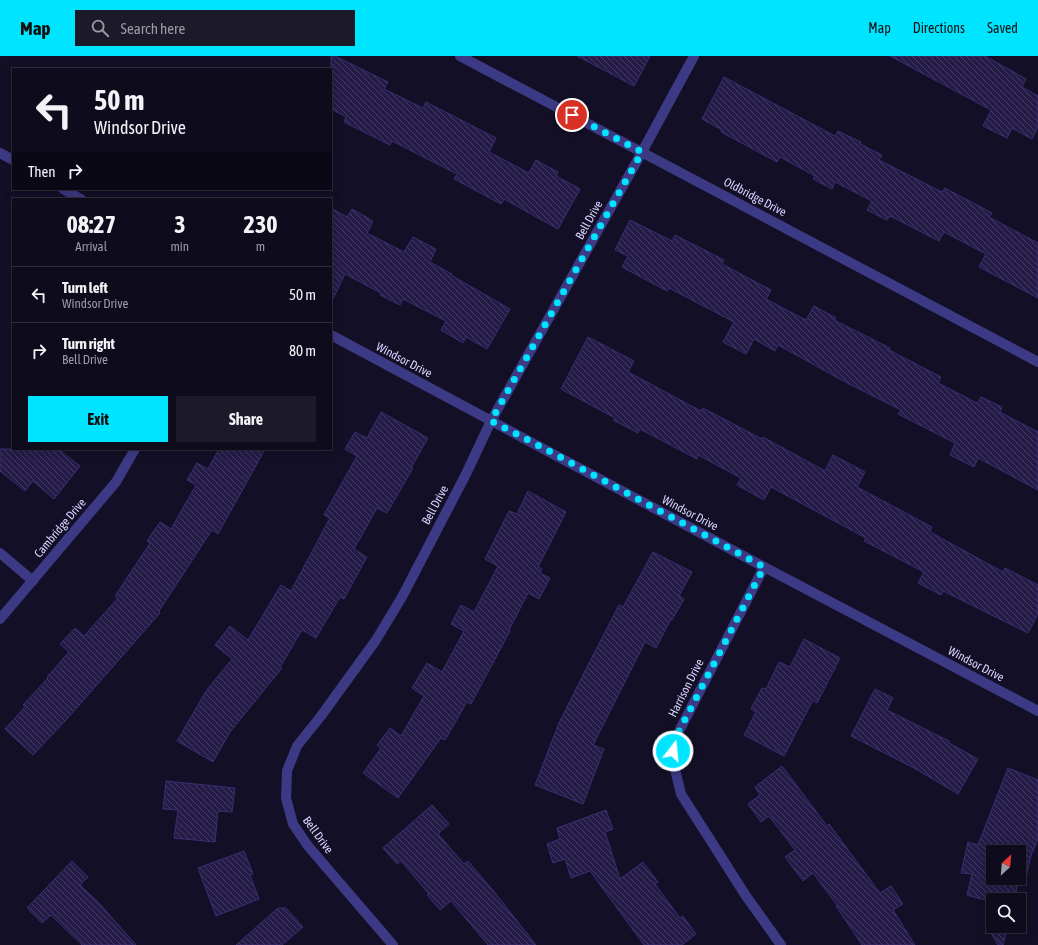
<!DOCTYPE html>
<style>
:root{--surface:#0e0b1c;--page:#1c1929;--text:#f1f3f6;--muted:#9b9ba3;--line:#2e2b3b;--accent:#00e5ff}
body{margin:0;font-family:"Asap Condensed",sans-serif;background:var(--page);color:var(--text);height:100vh;display:flex;flex-direction:column;font-size:15px;white-space:nowrap}
*{box-sizing:border-box;margin:0}
p{font-size:13px;color:var(--muted)}
.icon{flex:none;width:22px;height:22px;fill:none;stroke:currentColor;stroke-width:2;stroke-linecap:round;stroke-linejoin:round}
.map{position:relative;flex:1;overflow:hidden}
.panel{position:absolute;left:12px;top:142px;width:320px;height:252px;display:flex;flex-direction:column;background:var(--surface);border-radius:0px;box-shadow:0 2px 10px #0003,0 0 0 1px var(--line)}
.panel>*{flex:none}
.top-card{position:absolute;left:12px;top:12px;width:320px;height:122px;border-radius:0px;box-shadow:0 2px 10px #0003,0 0 0 1px var(--line);background:#0e0b1c;color:var(--text);overflow:hidden}
.needle{width:26px;rotate:26deg}
.buttons{position:absolute;left:986px;top:789px;display:grid;gap:8px}
.buttons a{display:grid;place-items:center;width:40px;height:40px;border-radius:0px;background:var(--surface);box-shadow:0 2px 10px #0003,0 0 0 1px var(--line);font-size:20px}
.pin{position:absolute;display:grid;place-items:center;width:34px;height:34px;color:#fff;margin:-17px;border:2px solid #fff;border-radius:50%;box-shadow:0 1px 4px #0007}
.me{position:absolute;width:44px;margin:-22px;rotate:16deg;stroke-linejoin:round;filter:drop-shadow(0 0 3px #0008)}
.turn{display:flex;align-items:center;gap:14px;height:84px;padding:0 16px;font-size:18px}
.turn .icon{width:52px;height:52px;stroke-width:2.5}
.turn b{display:block;font-size:28px;line-height:34px}
.then{display:flex;align-items:center;height:38px;padding:0 16px;background:#0003;gap:8px;font-size:15px}
.eta{display:flex;justify-content:space-evenly;align-items:center;height:68px;text-align:center}
.eta b{font-size:24px;font-weight:700;line-height:28px}
.button{display:flex;gap:8px;margin-top:auto;padding:8px 16px}
.button a{flex:1;height:46px;border-radius:0px;background:var(--accent);color:#111;font-size:16px;font-weight:700;line-height:46px;text-align:center}
.button a+a{background:var(--page);color:var(--text)}
ul{padding:0;list-style:none}
li{display:flex;align-items:center;gap:12px;height:56px;padding:0 16px;border-top:1px solid var(--line)}
li div{flex:1}
li b{display:block;font-size:15px}
li em{font-style:normal}
header{display:flex;align-items:center;gap:24px;box-sizing:border-box;height:56px;padding:0 20px;background:var(--accent);color:#111}
header strong{font-size:19px}
nav{display:flex;gap:22px;margin-inline-start:auto;font-size:14px}
.search{width:280px;height:36px;background:var(--page);display:flex;align-items:center;gap:10px;box-sizing:border-box;padding:0 14px;border-radius:0px;color:var(--muted);font-size:15px}
.map>svg:first-child{display:block}
</style>
<header>
<strong>Map</strong>
<div class="search"><svg class="icon" aria-label="search" viewBox="0 0 24 24"><circle cx="10" cy="10" r="6"/><path d="M15 15l6 6"/></svg>Search here</div>
<nav><a>Map</a><a>Directions</a><a>Saved</a></nav>
</header>
<div class="map">
<svg width="1038" height="889" viewBox="0 0 1038 889">
<defs>
<pattern id="building-back-hatch" width="6" height="6" patternUnits="userSpaceOnUse"><rect width="6" height="6" fill="#241b47"/><path d="M-1 5l2 2M0 0l6 6M5-1l2 2" fill="none" stroke="#433b63"/></pattern>
</defs>
<rect width="100%" height="100%" fill="#130f26"/>
<path fill="url(#building-back-hatch)" stroke="#3b2d73" fill-rule="evenodd" d="M 331,0 L 335,0 L 388,26 L 384,33 L 423,52 L 426,46 L 496,82 L 489,96 L 529,117 L 536,104 L 558,116 L 556,120 L 580,133 L 558,173 L 504,143 L 501,148 L 454,123 L 457,118 L 392,85 L 390,89 L 344,66 L 346,61 L 331,53 Z
M 577,0 L 650,0 L 634,30 Z
M 890,0 L 985,0 L 1026,23 L 1022,31 L 1038,40 L 1038,71 L 1032,83 L 1012,72 L 1007,82 L 983,70 L 991,54 Z
M 724,21 L 835,80 L 838,75 L 861,86 L 860,88 L 882,99 L 879,104 L 942,136 L 945,132 L 992,157 L 989,161 L 1038,187 L 1038,242 L 979,211 L 986,198 L 944,176 L 939,185 L 890,160 L 887,164 L 867,154 L 872,145 L 835,126 L 832,133 L 813,123 L 815,120 L 780,101 L 777,106 L 721,76 L 722,74 L 702,63 Z
M 331,152 L 347,161 L 352,153 L 373,165 L 367,177 L 404,196 L 413,181 L 436,193 L 430,206 L 452,218 L 451,219 L 510,253 L 487,293 L 466,281 L 463,287 L 441,274 L 446,265 L 403,243 L 400,249 L 380,239 L 381,237 L 345,218 L 331,247 Z
M 630,164 L 672,185 L 675,179 L 724,204 L 722,208 L 771,234 L 766,243 L 806,264 L 814,250 L 836,262 L 834,264 L 890,292 L 889,294 L 941,321 L 938,327 L 977,347 L 981,341 L 1002,351 L 1000,356 L 1038,376 L 1038,434 L 978,402 L 974,411 L 950,399 L 955,387 L 898,358 L 901,354 L 849,328 L 778,289 L 775,295 L 754,283 L 746,298 L 723,286 L 734,266 L 669,232 L 667,235 L 622,211 L 628,200 L 615,194 Z
M 588,281 L 634,305 L 628,316 L 701,355 L 703,352 L 762,383 L 763,381 L 825,415 L 833,399 L 865,416 L 857,431 L 932,471 L 930,476 L 1003,516 L 1005,512 L 1038,529 L 1038,558 L 1028,577 L 943,535 L 941,539 L 918,527 L 924,516 L 864,485 L 866,482 L 771,431 L 764,444 L 737,429 L 741,422 L 698,399 L 697,403 L 640,373 L 638,377 L 613,364 L 615,362 L 561,333 Z
M 381,356 L 428,382 L 411,412 L 413,412 L 387,457 L 377,452 L 354,493 L 367,501 L 344,543 L 340,541 L 316,582 L 302,574 L 280,611 L 282,612 L 230,676 L 213,706 L 177,685 L 206,635 L 232,603 L 215,589 L 230,570 L 248,584 L 281,529 L 291,535 L 330,462 L 324,459 L 357,400 L 345,393 L 355,376 L 367,382 Z
M 0,393 L 58,393 L 80,410 L 54,443 L 33,425 L 25,435 L 0,415 Z
M 219,393 L 265,393 L 218,478 L 212,474 L 159,555 L 160,557 L 66,664 L 33,699 L 5,673 L 25,651 L 23,649 L 48,622 L 47,621 L 69,596 L 60,588 L 75,572 L 84,580 L 118,542 L 115,540 L 150,487 L 147,485 L 160,466 L 171,473 L 196,429 L 187,424 L 197,407 L 208,413 Z
M 528,435 L 566,456 L 538,511 L 542,513 L 540,517 L 550,522 L 539,543 L 528,537 L 509,574 L 510,575 L 471,648 L 467,646 L 445,684 L 441,682 L 398,742 L 363,717 L 381,692 L 377,689 L 390,672 L 401,680 L 424,640 L 412,632 L 427,607 L 442,616 L 464,575 L 451,568 L 461,549 L 474,556 L 498,510 L 485,503 L 509,455 L 517,458 Z
M 653,496 L 692,516 L 679,540 L 684,543 L 672,564 L 671,563 L 656,592 L 645,586 L 593,689 L 604,693 L 583,748 L 535,729 L 559,667 L 587,611 L 619,549 L 623,551 Z
M 804,583 L 840,602 L 817,647 L 813,644 L 784,700 L 744,679 L 756,656 L 751,653 L 762,632 L 766,633 L 779,606 L 790,611 Z
M 875,633 L 893,642 L 887,654 L 949,685 L 949,687 L 978,703 L 958,738 L 914,712 L 851,680 Z
M 782,710 L 827,770 L 829,768 L 880,837 L 891,830 L 903,848 L 893,854 L 915,889 L 862,889 L 836,850 L 837,849 L 813,817 L 803,825 L 785,801 L 795,794 L 769,760 L 761,766 L 748,748 L 760,739 L 755,731 Z
M 1008,712 L 1038,724 L 1038,782 L 1033,796 L 1032,796 L 1026,821 L 1020,819 L 1014,844 L 993,844 L 993,846 L 967,839 L 972,818 L 961,817 L 968,786 L 978,789 ZM 993,796 L 1019,796 L 1019,822 L 993,822 Z
M 166,725 L 235,732 L 232,756 L 218,755 L 215,786 L 174,782 L 178,754 L 163,753 Z
M 432,749 L 449,768 L 438,778 L 464,808 L 468,805 L 496,838 L 536,889 L 488,889 L 451,845 L 440,854 L 427,839 L 429,838 L 401,805 L 397,808 L 383,792 Z
M 606,754 L 613,773 L 605,776 L 620,823 L 643,806 L 658,826 L 655,828 L 680,862 L 683,860 L 696,878 L 682,889 L 644,889 L 590,815 L 571,822 L 565,803 L 553,807 L 547,788 L 560,783 L 557,772 Z
M 244,795 L 253,818 L 250,819 L 259,843 L 216,860 L 198,812 Z
M 72,805 L 88,821 L 80,829 L 99,847 L 136,889 L 82,889 L 51,859 L 42,867 L 27,852 Z
M 278,852 L 286,852 L 303,871 L 282,889 L 236,889 Z
M 993,862 L 993,870 L 1008,870 L 1003,889 L 998,889 L 985,867 Z"/>
<g fill="none" stroke-linecap="round" stroke-linejoin="round">
<path stroke="#3d3a85" stroke-width="10" d="M 460,0 L 1038,306
M 0,97 L 13,104
M 63,133 L 81,143
M 331,279 L 764,511 L 1038,655
M 0,497 L 33,525
M 764,511 L 676,681 L 673,695 L 674,709 L 681,738 L 746,840 L 781,889
M 0,563 L 116,426 L 135,393
M 393,889 L 308,790 L 293,768 L 286,742 L 287,715 L 297,690 L 321,660 L 376,584 L 402,541 L 466,418 L 491,365 L 642,96 L 694,0"/>
</g>
<g fill="none" stroke-linecap="round" stroke-linejoin="round">
<path stroke="#00e5ff" stroke-width="7" stroke-dasharray="0 12.6" d="M 572,59 L 642,96 L 491,365 L 534,387 L 764,511 L 676,681 L 673,695"/>
</g>
<g text-anchor="middle" dominant-baseline="central" stroke-width="4" stroke-linejoin="round" paint-order="stroke">
<g font-size="12" fill="#d9d4ff" stroke="#130f26">
<text transform="translate(755 141) rotate(28)">Oldbridge Drive</text>
<text transform="translate(589 164) rotate(-61)">Bell Drive</text>
<text transform="translate(404 304) rotate(28)">Windsor Drive</text>
<text transform="translate(435 449) rotate(-62)">Bell Drive</text>
<text transform="translate(690 457) rotate(28)">Windsor Drive</text>
<text transform="translate(60 472) rotate(-50)">Cambridge Drive</text>
<text transform="translate(976 608) rotate(28)">Windsor Drive</text>
<text transform="translate(686 632) rotate(-63)">Harrison Drive</text>
<text transform="translate(318 779) rotate(54)">Bell Drive</text>
</g>
</g>
</svg>
<div class="buttons">
<a><svg class="needle" viewBox="-14 -14 28 28"><path d="M0-13l5 13h-10z" fill="#e53935"/><path d="M0 13l5-13h-10z" fill="#9b9ba3"/></svg></a>
<a><svg class="icon" aria-label="search" viewBox="0 0 24 24"><circle cx="10" cy="10" r="6"/><path d="M15 15l6 6"/></svg></a>
</div>
<div class="pin" style="left:572px;top:59px;background:#d93025"><svg class="icon" aria-label="arrive" viewBox="0 0 24 24"><path d="M6 21V4h12l-3 4 3 4H6"/></svg></div>
<svg class="me" style="left:673px;top:695px" viewBox="-20 -20 40 40"><circle r="17" fill="#00e5ff" stroke="#fff" stroke-width="3"/><path d="M0-11L8 9 0 5-8 9z" fill="#fff"/></svg>
<div class="top-card">
<div class="turn"><svg class="icon" aria-label="left" viewBox="0 0 24 24"><path d="M17 20v-9H6M10 6l-5 5 5 5"/></svg><div><b>50 m</b>Windsor Drive</div></div>
<div class="then">Then<svg class="icon" aria-label="right" viewBox="0 0 24 24"><path d="M7 20v-9h11M14 6l5 5-5 5"/></svg></div>
</div>
<section class="panel">
<div class="eta">
<div><b>08:27</b><p>Arrival</p></div>
<div><b>3</b><p>min</p></div>
<div><b>230</b><p>m</p></div>
</div>
<ul>
<li><svg class="icon" aria-label="left" viewBox="0 0 24 24"><path d="M17 20v-9H6M10 6l-5 5 5 5"/></svg><div><b>Turn left</b><p>Windsor Drive</p></div><em>50 m</em></li>
<li><svg class="icon" aria-label="right" viewBox="0 0 24 24"><path d="M7 20v-9h11M14 6l5 5-5 5"/></svg><div><b>Turn right</b><p>Bell Drive</p></div><em>80 m</em></li>
</ul>
<div class="button"><a>Exit</a><a>Share</a></div>
</section>
</div>
